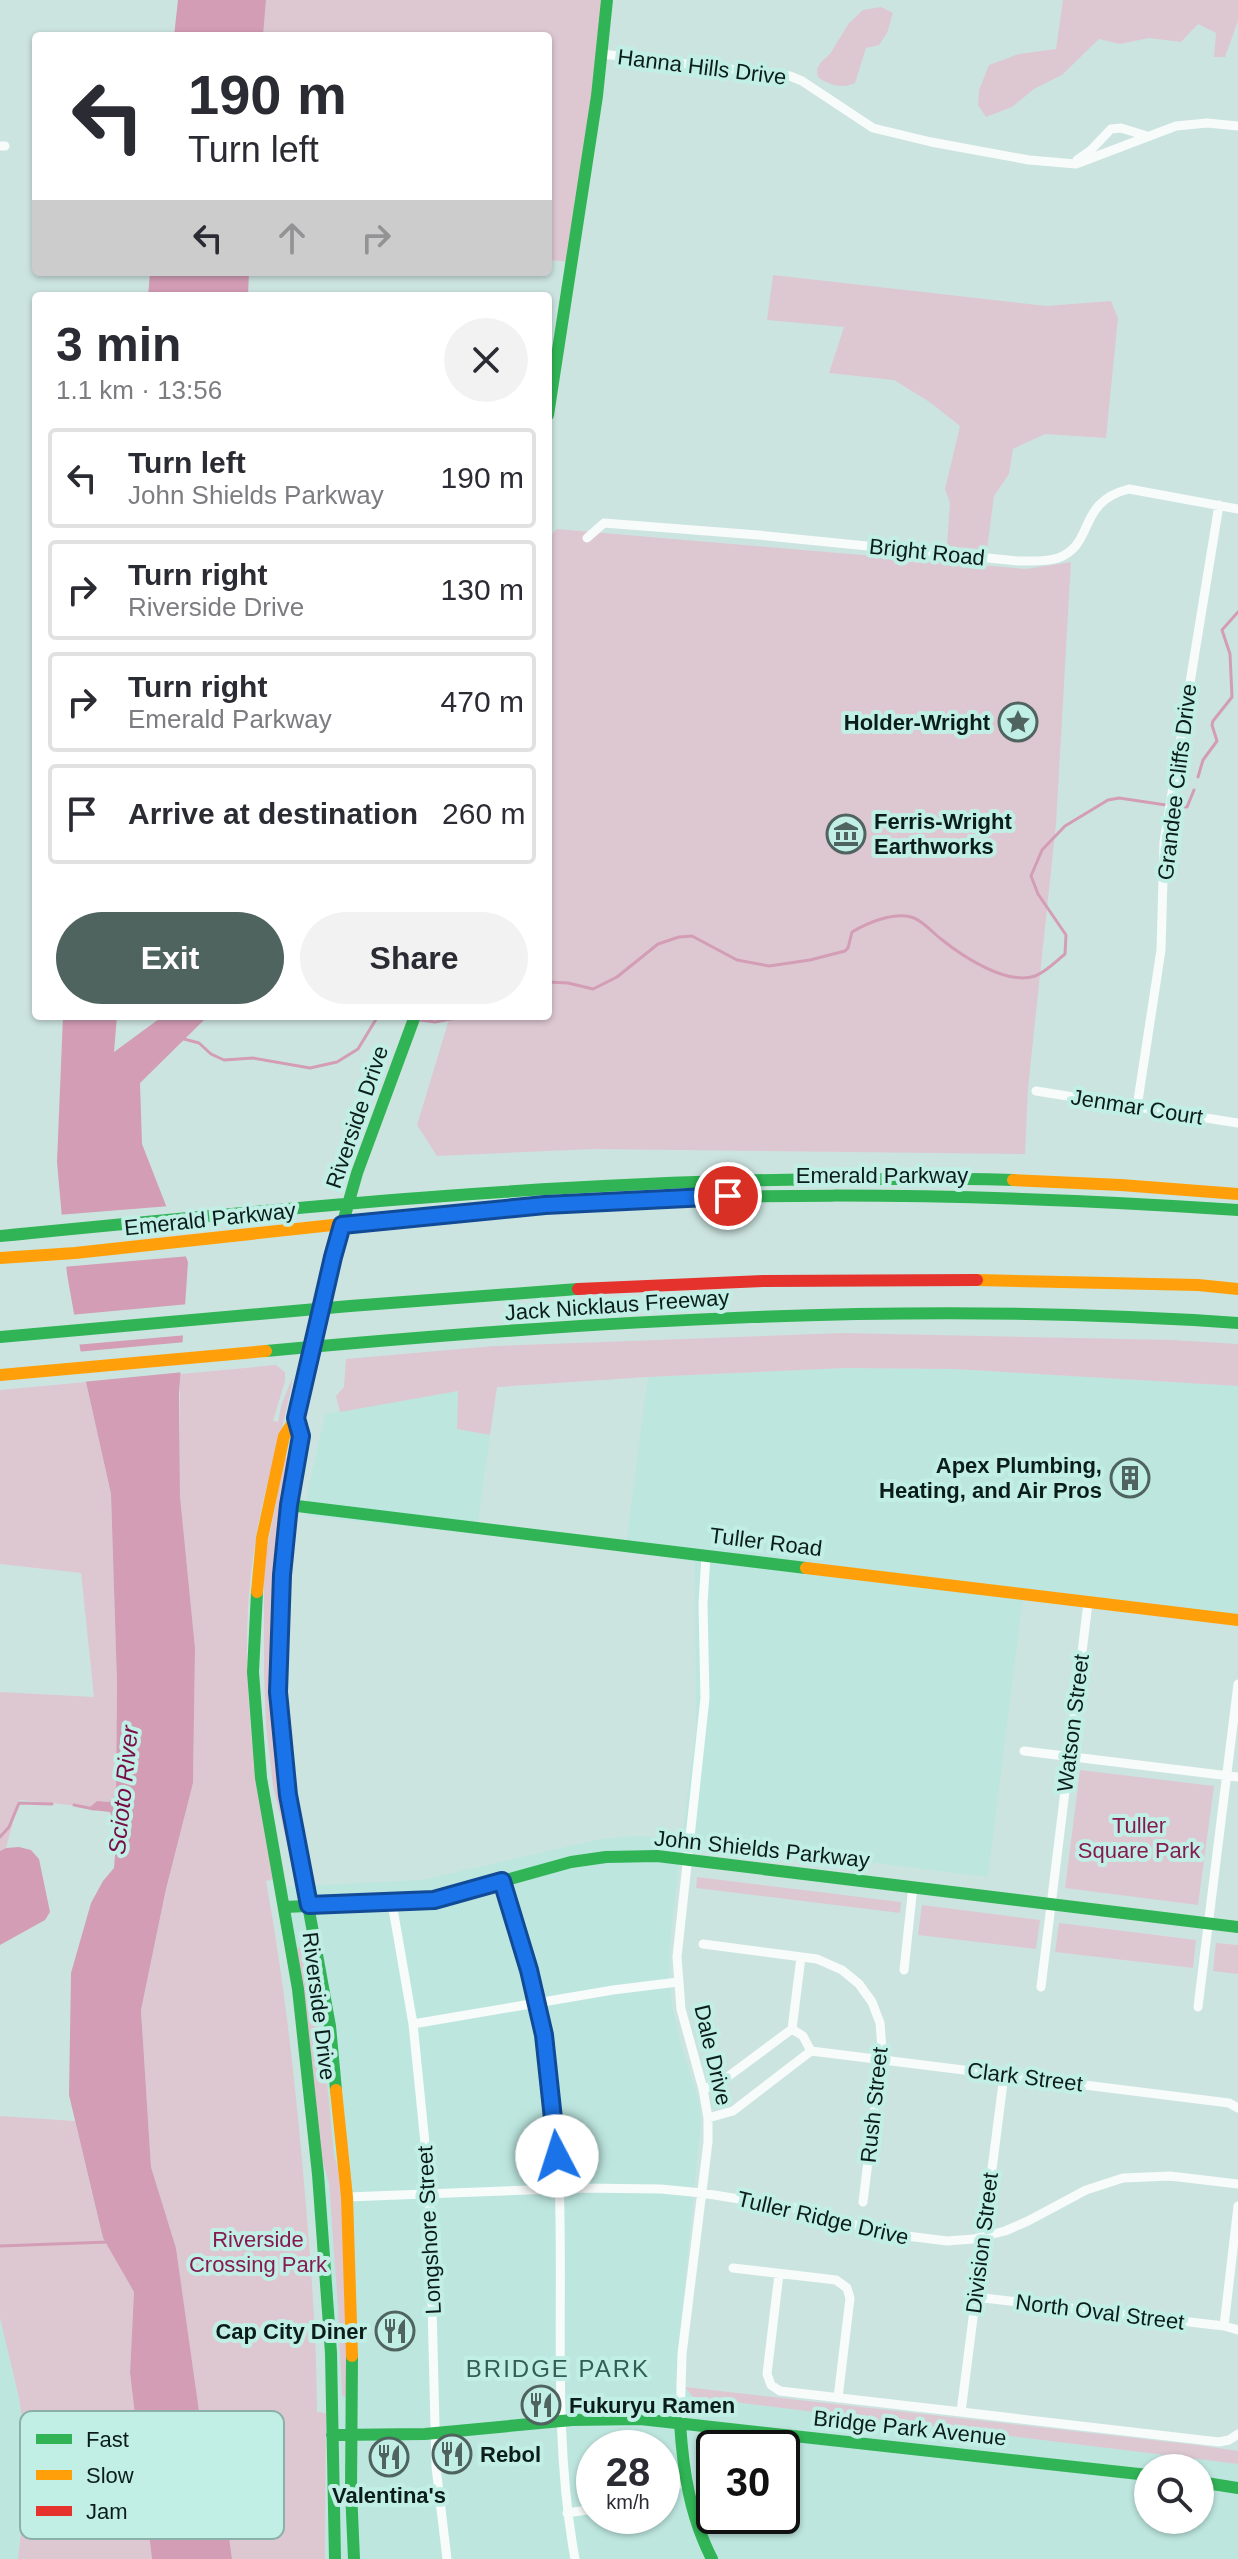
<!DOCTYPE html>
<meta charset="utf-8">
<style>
:root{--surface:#fff;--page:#f2f2f3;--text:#2b2b33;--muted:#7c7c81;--line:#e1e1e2;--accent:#4f635f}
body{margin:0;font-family:Helvetica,sans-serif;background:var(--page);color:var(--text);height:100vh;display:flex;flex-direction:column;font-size:30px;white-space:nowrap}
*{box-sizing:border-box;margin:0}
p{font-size:26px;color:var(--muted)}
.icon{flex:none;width:44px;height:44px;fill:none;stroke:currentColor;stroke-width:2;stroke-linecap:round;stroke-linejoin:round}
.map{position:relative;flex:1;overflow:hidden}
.details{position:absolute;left:32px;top:292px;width:520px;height:728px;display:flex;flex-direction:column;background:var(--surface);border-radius:8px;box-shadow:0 2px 6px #0004}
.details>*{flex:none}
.banner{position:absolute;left:32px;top:32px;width:520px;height:244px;border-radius:8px;box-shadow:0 2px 6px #0004;background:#fff;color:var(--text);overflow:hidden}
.buttons{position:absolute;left:1134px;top:2454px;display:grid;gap:16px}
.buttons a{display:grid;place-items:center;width:80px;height:80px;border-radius:50%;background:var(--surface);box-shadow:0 2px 6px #0004;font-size:40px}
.speed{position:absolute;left:576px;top:2430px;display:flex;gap:16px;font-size:40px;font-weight:700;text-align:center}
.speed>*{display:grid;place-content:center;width:104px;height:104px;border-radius:50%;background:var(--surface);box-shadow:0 2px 6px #0004;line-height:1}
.speed small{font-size:20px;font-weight:400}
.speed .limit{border:4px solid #111;border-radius:12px;background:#fff;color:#111}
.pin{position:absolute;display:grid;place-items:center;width:68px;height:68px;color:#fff;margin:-34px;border:4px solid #fff;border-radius:50%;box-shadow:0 2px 8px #0007}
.me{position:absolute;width:88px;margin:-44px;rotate:355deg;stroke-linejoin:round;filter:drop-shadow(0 0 6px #0008)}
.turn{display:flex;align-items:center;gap:28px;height:168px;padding:0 24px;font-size:36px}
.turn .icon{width:104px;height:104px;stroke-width:2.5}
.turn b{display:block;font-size:56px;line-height:68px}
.lanes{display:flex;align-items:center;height:76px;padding:0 24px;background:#0003;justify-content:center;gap:40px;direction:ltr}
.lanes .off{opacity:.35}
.round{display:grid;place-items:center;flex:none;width:84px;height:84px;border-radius:42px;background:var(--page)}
.headline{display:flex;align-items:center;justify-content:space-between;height:136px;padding:0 24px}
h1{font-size:48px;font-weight:700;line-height:60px}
.button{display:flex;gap:16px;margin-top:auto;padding:16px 24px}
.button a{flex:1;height:92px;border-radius:48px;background:var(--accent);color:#fff;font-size:32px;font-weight:700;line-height:92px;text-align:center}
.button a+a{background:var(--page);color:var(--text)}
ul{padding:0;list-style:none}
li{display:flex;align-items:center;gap:24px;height:100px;margin:0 16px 12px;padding:0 8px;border:4px solid var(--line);border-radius:8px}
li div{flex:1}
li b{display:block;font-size:30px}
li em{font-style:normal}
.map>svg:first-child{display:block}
</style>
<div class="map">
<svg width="1238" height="2559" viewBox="0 0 1238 2559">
<rect width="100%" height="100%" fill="#cce4e0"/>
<path fill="#bde6df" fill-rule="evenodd" d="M 845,1368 L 954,1369 L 1238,1386 L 1238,1623 L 1023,1597 L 988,1877 L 682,1839 L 671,1929 L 669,1972 L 672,2004 L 679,2038 L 699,2102 L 701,2119 L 675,2385 L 685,2387 L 693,2397 L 1238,2464 L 1238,2559 L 326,2559 L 327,2454 L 324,2328 L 302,2062 L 276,1887 L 422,1880 L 600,1839 L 636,1836 L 682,1839 L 696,1729 L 695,1562 L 625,1552 L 648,1377 ZM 594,2448 L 662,2448 L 662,2516 L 594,2516 ZM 714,2448 L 782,2448 L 782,2516 L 714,2516 ZM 1148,2468 L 1200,2468 L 1200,2520 L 1148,2520 Z
M 458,1391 L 457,1428 L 490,1435 L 476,1534 L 307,1516 L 307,1495 L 325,1414 Z
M 0,2318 L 19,2398 L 29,2462 L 18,2559 L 0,2559 Z"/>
<path fill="#ddc8d2" d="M 266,0 L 606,0 L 571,262 L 548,260 L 548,36 L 263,36 Z
M 1063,0 L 1238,0 L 1238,21 L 1225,57 L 1214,57 L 1216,33 L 1198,24 L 1181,42 L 1149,38 L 1120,44 L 1099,39 L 1062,75 L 1034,89 L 1012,107 L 986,117 L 978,105 L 979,90 L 989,65 L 1019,54 L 1056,49 Z
M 881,7 L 893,13 L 887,33 L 879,45 L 866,48 L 855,83 C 843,89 828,85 818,77 L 817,69 L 821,62 L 830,54 L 849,23 L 863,10 Z
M 773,275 L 1046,306 L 1111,301 L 1118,318 L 1106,438 L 1045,434 L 1013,449 L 1009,474 L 994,496 L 987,550 L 947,546 L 950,503 L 945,489 L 960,426 L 931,403 L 894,380 L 829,373 L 844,327 L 767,320 Z
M 557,529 L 1026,569 L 1071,562 L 1056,824 L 1028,1088 L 1025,1154 L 594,1149 L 437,1156 L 417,1125 L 450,1016 L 548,1016 L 548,561 L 552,534 Z
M 843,1333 L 1173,1340 L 1238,1344 L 1238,1386 L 954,1369 L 845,1368 L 648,1377 L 497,1387 L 490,1435 L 457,1429 L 458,1391 L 340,1412 L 336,1396 L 344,1387 L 346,1359 L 494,1346 Z
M 276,1365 L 285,1372 L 285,1381 L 273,1421 L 278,1422 L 281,1406 L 293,1376 C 284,1433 263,1487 255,1544 C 237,1658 252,1767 274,1879 L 266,1881 C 285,1985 296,2089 305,2194 C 311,2267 317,2339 317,2412 L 326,2413 L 325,2559 L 232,2559 C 226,2516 208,2476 202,2433 L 227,2426 L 224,2416 L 200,2421 L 176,2248 L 151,2167 L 141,2010 L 166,1889 L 193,1783 L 195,1648 L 180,1496 L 180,1374 Z
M 86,1382 L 111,1494 L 117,1683 L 116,1794 L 109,1802 L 97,1801 L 90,1807 L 19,1800 L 6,1848 L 0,1851 L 0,1692 L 94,1697 L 81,1573 L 0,1564 L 0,1390 Z
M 285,1457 L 288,1457 L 278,1517 L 280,1540 L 275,1605 L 295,1859 L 291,1860 L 273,1786 L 266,1725 L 264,1673 L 264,1563 Z
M 1080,1770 L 1214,1786 L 1198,1905 L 1065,1888 Z
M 697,1877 L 901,1902 L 900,1913 L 696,1888 Z
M 922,1905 L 1040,1920 L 1036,1949 L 918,1935 Z
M 1059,1923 L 1196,1940 L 1193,1968 L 1055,1952 Z
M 1216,1943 L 1238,1945 L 1238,1974 L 1213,1971 Z
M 302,1947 L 314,2004 L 326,2072 L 334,2155 L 341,2179 L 346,2281 L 346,2397 L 342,2396 L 338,2307 L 329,2183 L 322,2159 L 297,1948 Z
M 0,2116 L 75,2121 L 103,2238 L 134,2292 L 130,2373 L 152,2559 L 18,2559 L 29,2462 L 19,2398 L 0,2318 Z
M 685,2387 L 1196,2445 L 1238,2451 L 1238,2464 L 693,2397 Z"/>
<path fill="#d39db5" d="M 178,0 L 266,0 L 263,36 L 174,36 Z
M 150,272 L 249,272 L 248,296 L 148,296 Z
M 63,1016 L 117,1016 L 114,1052 L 163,1016 L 205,1016 L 204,1020 L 140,1083 L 142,1144 L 188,1262 L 179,1394 L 180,1496 L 195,1648 L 193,1783 L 166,1889 L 141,2010 L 151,2167 L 176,2248 L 206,2461 L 228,2531 L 232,2559 L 152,2559 L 130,2373 L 134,2292 L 103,2238 L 69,2095 L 71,1973 L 91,1903 L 103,1881 L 114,1868 L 117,1829 L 110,1812 L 92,1810 L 90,1807 L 97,1801 L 109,1802 L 116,1794 L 117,1683 L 111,1494 L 86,1382 L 67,1274 L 57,1162 Z
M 19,1847 L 31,1850 L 39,1859 L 50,1912 L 45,1920 L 0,1945 L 0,1851 L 6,1848 Z"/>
<path fill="#cce4e0" d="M 170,1206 L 190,1256 L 62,1267 L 58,1215 Z
M 189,1304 L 187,1335 L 75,1345 L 70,1315 Z
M 186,1342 L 184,1372 L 82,1382 L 76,1352 Z"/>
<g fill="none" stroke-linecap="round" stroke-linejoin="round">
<path stroke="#d39db5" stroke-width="3" d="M 1198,777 L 1203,760 L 1217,741 L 1212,725 L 1213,721 L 1232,697 L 1230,654 L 1222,630 L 1238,612
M 1174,806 L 1187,807 L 1194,790
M 548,982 L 568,983 L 593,989 L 617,977 L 658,944 L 679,937 L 692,936 L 737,960 L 769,966 L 810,960 L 845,951 L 848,948 L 852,932 C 867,923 893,912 911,917 C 921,919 932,932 941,939 C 962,956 1007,986 1035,976 C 1047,971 1055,962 1065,954 L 1066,935 L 1038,894 L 1031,876 L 1042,850 L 1065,826 L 1108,800 L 1119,798 L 1166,805
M 420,1020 L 435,1022 L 467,1016
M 184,1039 L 199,1043 L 211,1054 L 224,1060 L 253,1058 L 310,1068 L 337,1062 L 358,1049 L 378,1016
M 74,1805 L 94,1809
M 0,1837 L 9,1827 L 19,1803 L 52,1804
M 0,2246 L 108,2242"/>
<path stroke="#f7fbfa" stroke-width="9" d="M 602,54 L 790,76 L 802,81 L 873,128 L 931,142 L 1029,160 L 1076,164 L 1176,126 L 1207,123 L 1238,126
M 0,146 L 5,146
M 1077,160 L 1090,151 L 1111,129 L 1121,128 L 1147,136
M 587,538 L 604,523 L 758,535 L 1019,561 C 1032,561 1046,562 1058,558 C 1096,544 1076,502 1129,489 L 1238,509
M 1036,1091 L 1238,1123
M 1137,1107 L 1161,950 L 1164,842 L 1219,505
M 1024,1751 L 1238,1777
M 502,1881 C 534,1981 554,2072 559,2178 C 564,2305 552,2434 575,2559
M 392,1903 L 413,2024 L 429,2183 L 436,2467 L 447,2559
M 703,1944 L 817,1959 L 842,1970 L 859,1984 L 872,2002 L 880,2023 L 882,2048 L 863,2202
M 904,1970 L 913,1886
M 1041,1987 L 1088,1603
M 1198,2007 L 1238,1684
M 413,2024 L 613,1990 L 678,1982
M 792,2029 L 801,1957
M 792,2029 L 803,2036 L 811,2051
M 811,2051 L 1229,2103 L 1238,2108
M 703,2089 L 718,2084 L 792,2029
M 708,2118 L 733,2111 L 811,2051
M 347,2197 L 581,2188 L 661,2189 L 702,2193 L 801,2209 L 883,2233 L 947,2241 L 973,2239 L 1005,2231 L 1028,2221 L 1086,2190 L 1123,2178 L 1170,2176 L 1238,2184
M 733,2268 L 836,2280 L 847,2288 L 850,2298 L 838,2398
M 779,2274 L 767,2374 L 771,2385 L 780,2391 L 1219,2442 L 1229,2440 L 1238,2434
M 975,2297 L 1224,2326 L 1238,2330
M 1224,2326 L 1238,2206
M 961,2412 L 1004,2075
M 680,2423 L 682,2354 L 708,2142 L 708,2118 L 703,2089 L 681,2009 L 677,1957 L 705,1698 L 703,1604 L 706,1555
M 662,2487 L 685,2483
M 567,2513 L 594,2509"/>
<path stroke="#30b455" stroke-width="12" d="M 548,415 L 597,96 L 607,0
M 425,1215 C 695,1188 967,1192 1238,1210
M 0,1236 C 287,1208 574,1179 862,1179 C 912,1179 963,1178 1013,1180
M 330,1268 L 357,1173 L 415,1016
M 0,1337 L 350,1306 L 578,1289
M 266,1351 C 589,1321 914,1300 1238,1323
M 296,1418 L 301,1436 L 289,1505 L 282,1575 L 278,1692 L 288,1795 L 330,2026 L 336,2090
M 289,1505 L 806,1568
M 257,1592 L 253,1672 L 261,1778 L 298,1989 L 318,2174 L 331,2353 L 335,2559
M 285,1907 L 434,1900 L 571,1862 L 606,1857 L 657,1856 L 1238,1927
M 352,2356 L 351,2490 L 354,2559
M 680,2423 C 683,2471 690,2516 712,2559
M 332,2435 L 425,2434 L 572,2420 L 640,2419 L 1148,2475
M 1200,2482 L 1238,2488"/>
<path stroke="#ff9f0a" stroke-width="12" d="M 1013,1180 L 1121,1185 L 1238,1194
M 0,1258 L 75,1253 L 425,1215
M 977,1280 L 1198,1285 L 1238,1289
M 0,1375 L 266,1351
M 806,1568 L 1238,1620
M 257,1592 L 262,1538 L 284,1436 L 296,1418 L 330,1268
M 336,2090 L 347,2197 L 352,2356"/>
<path stroke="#e5322d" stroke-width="12" d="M 578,1289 L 763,1281 L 977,1280"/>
</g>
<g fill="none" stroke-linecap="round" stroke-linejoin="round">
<defs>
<path id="route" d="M 557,2156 L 544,2035 L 529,1970 L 502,1881 L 434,1900 L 309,1905 L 288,1795 L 278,1692 L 282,1575 L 289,1505 L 301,1436 L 296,1418 L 333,1257 L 342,1225 L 545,1205 L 728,1196"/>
</defs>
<use href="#route" stroke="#114b97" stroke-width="20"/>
<use href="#route" stroke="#1a73e8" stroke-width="14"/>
</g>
<defs>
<symbol id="sight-ring" viewBox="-11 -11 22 22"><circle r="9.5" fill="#c1efe6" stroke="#4f635f" stroke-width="1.5"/><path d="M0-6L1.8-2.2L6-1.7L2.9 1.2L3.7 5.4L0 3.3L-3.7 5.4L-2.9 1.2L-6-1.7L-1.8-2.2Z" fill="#4f635f"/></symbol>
<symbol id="museum-ring" viewBox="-11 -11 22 22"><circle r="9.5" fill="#c1efe6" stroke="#4f635f" stroke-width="1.5"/><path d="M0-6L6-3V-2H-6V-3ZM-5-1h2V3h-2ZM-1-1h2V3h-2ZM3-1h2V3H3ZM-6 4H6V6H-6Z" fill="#4f635f"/></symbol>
<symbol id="building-ring" viewBox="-11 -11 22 22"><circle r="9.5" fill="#c1efe6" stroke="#4f635f" stroke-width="1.5"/><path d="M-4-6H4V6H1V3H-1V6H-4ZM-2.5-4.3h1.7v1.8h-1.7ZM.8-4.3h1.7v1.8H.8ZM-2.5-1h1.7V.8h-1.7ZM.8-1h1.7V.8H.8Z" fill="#4f635f"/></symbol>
<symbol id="restaurant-ring" viewBox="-11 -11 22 22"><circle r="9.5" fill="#c1efe6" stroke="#4f635f" stroke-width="1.5"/><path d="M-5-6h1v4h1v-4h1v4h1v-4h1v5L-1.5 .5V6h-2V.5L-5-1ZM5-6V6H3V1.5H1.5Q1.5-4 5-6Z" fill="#4f635f"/></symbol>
</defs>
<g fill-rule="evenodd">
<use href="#sight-ring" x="996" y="700" width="44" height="44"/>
<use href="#museum-ring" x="824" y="812" width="44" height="44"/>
<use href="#building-ring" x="1108" y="1456" width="44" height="44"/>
<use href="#restaurant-ring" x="373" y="2309" width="44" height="44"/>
<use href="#restaurant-ring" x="519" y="2383" width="44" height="44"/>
<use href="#restaurant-ring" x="430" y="2432" width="44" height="44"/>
<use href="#restaurant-ring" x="367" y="2435" width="44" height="44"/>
</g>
<g text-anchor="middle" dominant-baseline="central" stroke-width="8" stroke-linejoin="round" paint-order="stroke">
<g font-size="22" fill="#0b1d1a" stroke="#c1efe6">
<text transform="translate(702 67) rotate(7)">Hanna Hills Drive</text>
<text transform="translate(927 552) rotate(6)">Bright Road</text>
<text transform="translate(1177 782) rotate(-83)">Grandee Cliffs Drive</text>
<text transform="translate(1137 1107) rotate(9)">Jenmar Court</text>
<text transform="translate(357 1117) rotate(-71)">Riverside Drive</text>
<text x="882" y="1175">Emerald Parkway</text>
<text transform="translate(210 1219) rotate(-6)">Emerald Parkway</text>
<text transform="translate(617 1305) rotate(-4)">Jack Nicklaus Freeway</text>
<text transform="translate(766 1542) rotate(7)">Tuller Road</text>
<text transform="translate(1073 1723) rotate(-83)">Watson Street</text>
<text transform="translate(762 1849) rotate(6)">John Shields Parkway</text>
<text transform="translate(319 2006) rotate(83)">Riverside Drive</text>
<text transform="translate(713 2055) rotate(77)">Dale Drive</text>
<text transform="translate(1025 2077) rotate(7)">Clark Street</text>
<text transform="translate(874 2105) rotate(-84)">Rush Street</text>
<text transform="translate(823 2218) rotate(13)">Tuller Ridge Drive</text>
<text transform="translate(429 2230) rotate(-93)">Longshore Street</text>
<text transform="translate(982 2243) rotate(-83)">Division Street</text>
<text transform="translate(1100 2312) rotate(7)">North Oval Street</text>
<text transform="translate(910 2428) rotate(6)">Bridge Park Avenue</text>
</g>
<g font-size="22" font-weight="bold" fill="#0b1d1a" stroke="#c1efe6" text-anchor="end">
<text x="990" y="722">Holder-Wright</text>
<text x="874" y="821" text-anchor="start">Ferris-Wright<tspan x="874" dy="25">Earthworks</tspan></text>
<text x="1102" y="1465">Apex Plumbing,<tspan x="1102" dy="25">Heating, and Air Pros</tspan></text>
<text x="367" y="2331">Cap City Diner</text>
<text x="569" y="2405" text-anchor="start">Fukuryu Ramen</text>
<text x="480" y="2454" text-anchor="start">Rebol</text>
<text x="389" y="2495" text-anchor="middle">Valentina's</text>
</g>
<g font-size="22" fill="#841c51" stroke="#c1efe6">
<text x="1139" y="1825">Tuller<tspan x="1139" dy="25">Square Park</tspan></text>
<text x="258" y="2239">Riverside<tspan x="258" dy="25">Crossing Park</tspan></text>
</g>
<g font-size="24" font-style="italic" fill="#770c46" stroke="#c1efe6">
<text transform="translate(123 1790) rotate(-84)">Scioto River</text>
</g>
<g font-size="24" letter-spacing="2" fill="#335d56" stroke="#c1efe6">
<text x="558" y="2368">BRIDGE PARK</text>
</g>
</g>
<rect x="20" y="2411" width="264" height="128" rx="12" fill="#c1efe6" stroke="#8ab0a9" stroke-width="2"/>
<rect x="36" y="2434" width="36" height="10" fill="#30b455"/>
<rect x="36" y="2470" width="36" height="10" fill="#ff9f0a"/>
<rect x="36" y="2506" width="36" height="10" fill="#e5322d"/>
<g font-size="22" fill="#0b1d1a">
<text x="86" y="2447">Fast</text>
<text x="86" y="2483">Slow</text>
<text x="86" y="2519">Jam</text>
</g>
</svg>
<div class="buttons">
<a><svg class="icon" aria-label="search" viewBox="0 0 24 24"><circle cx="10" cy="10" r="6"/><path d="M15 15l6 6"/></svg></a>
</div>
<div class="speed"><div>28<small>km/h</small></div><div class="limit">30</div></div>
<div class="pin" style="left:728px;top:1196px;background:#d93025"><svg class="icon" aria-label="arrive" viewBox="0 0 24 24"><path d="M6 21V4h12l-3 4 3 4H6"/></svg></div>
<svg class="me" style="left:557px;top:2156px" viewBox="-20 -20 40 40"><circle r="19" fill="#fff"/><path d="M0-13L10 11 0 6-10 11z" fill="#1a73e8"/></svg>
<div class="banner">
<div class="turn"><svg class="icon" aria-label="left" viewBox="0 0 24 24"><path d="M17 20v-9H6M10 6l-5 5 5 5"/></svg><div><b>190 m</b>Turn left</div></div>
<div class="lanes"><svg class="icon" aria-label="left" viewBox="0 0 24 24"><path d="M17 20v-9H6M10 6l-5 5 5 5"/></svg><svg class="icon off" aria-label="ahead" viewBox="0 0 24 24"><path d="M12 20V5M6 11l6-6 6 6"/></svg><svg class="icon off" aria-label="right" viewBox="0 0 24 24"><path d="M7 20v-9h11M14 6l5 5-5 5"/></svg></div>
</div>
<section class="details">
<div class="headline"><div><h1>3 min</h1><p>1.1 km · 13:56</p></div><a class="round"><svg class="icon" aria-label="close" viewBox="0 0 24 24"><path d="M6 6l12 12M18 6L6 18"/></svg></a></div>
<ul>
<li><svg class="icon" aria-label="left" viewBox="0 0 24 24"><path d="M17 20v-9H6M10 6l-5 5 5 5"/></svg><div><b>Turn left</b><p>John Shields Parkway</p></div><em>190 m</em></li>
<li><svg class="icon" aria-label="right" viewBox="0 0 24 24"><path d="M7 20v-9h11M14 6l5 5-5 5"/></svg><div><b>Turn right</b><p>Riverside Drive</p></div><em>130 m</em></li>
<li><svg class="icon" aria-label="right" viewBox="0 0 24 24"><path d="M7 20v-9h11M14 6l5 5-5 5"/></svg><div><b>Turn right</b><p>Emerald Parkway</p></div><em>470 m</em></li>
<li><svg class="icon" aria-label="arrive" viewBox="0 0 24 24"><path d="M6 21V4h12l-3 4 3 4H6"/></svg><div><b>Arrive at destination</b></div><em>260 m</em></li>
</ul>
<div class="button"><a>Exit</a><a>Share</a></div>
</section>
</div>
